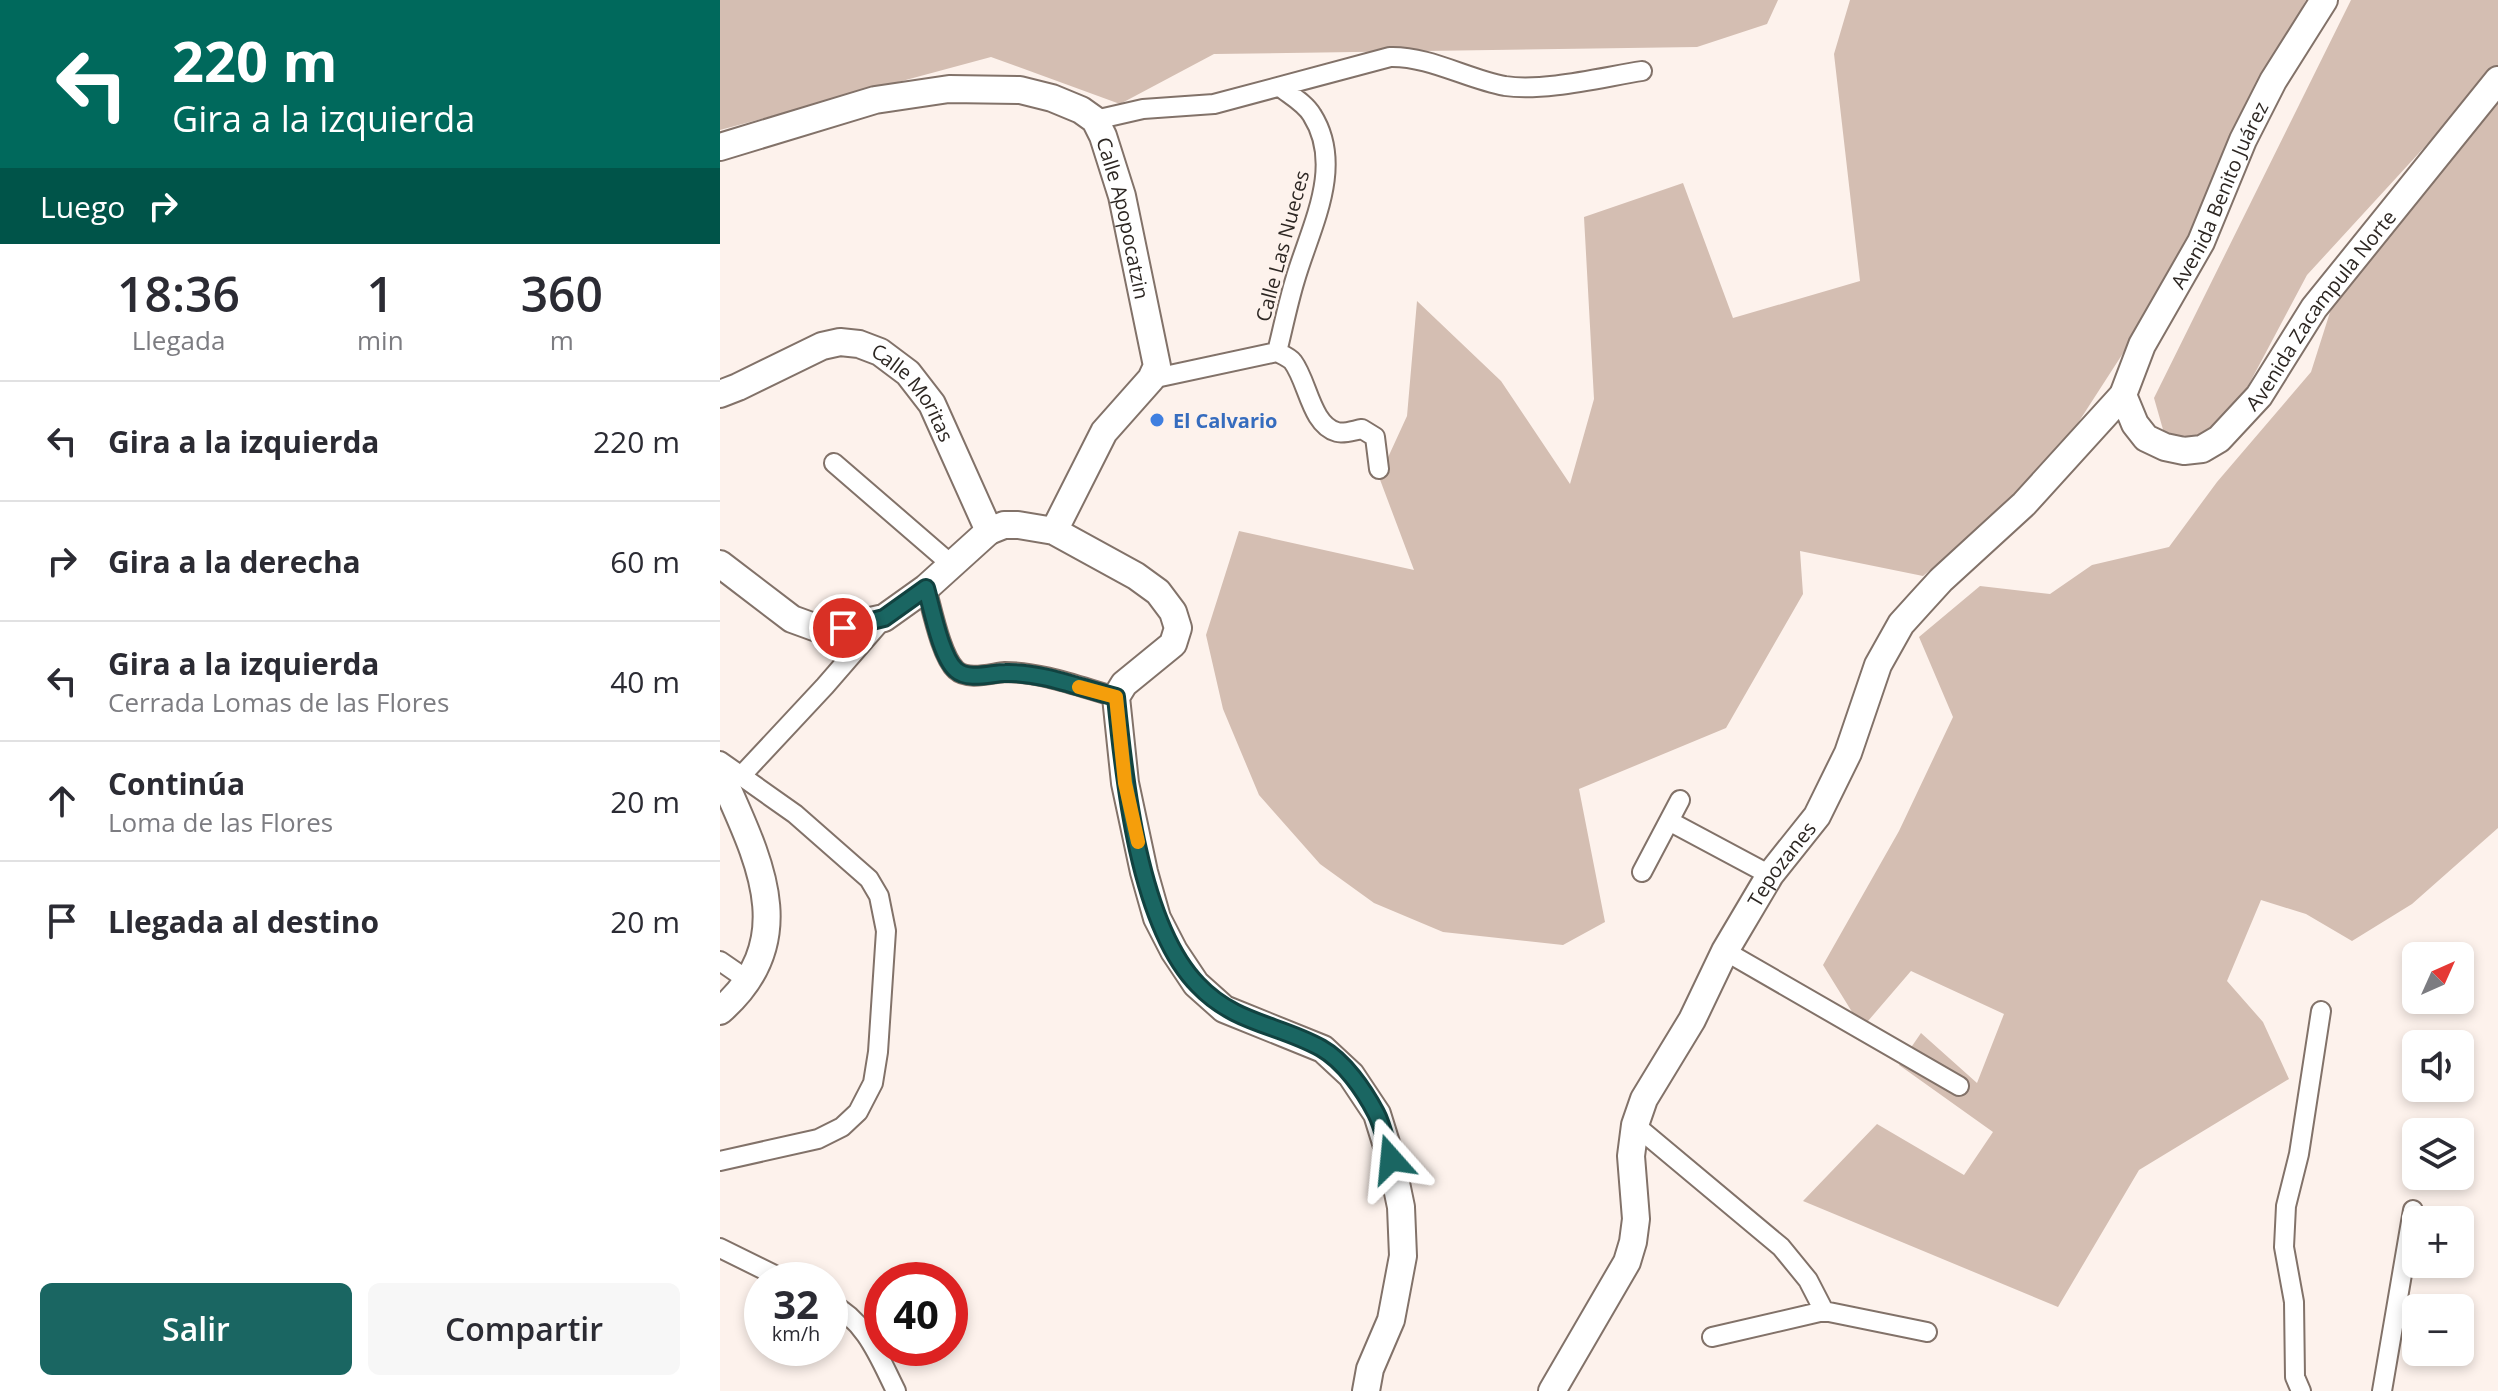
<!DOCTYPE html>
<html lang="es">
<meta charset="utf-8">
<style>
:root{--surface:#fff;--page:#f7f7f7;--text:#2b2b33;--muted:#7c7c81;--line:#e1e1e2;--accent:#1a6662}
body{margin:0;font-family:"Open Sans",sans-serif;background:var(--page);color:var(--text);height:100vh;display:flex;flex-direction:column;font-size:30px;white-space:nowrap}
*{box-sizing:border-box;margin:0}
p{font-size:26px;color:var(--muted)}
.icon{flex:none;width:44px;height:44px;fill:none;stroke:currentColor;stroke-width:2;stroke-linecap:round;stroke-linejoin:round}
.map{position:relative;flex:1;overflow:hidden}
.sheet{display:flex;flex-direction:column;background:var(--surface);width:720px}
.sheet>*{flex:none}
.guide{background:#00695c;color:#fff;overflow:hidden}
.needle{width:52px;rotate:45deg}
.controls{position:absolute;left:1682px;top:942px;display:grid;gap:16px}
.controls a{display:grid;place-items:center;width:72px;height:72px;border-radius:12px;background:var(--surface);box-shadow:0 4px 12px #0003;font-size:40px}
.speed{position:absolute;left:24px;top:1262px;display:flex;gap:16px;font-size:40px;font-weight:700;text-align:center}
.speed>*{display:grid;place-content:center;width:104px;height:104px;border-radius:50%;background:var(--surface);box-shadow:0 4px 12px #0003;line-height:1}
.speed small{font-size:20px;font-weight:400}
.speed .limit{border:12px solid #d22;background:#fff;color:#111}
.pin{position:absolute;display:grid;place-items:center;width:68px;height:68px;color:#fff;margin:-34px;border:4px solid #fff;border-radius:50%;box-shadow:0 2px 8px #0007}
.me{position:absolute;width:88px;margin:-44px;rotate:342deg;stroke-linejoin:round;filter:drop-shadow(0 0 6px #0008)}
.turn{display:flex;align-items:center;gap:28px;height:168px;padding:0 40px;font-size:36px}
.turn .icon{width:104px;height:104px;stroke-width:2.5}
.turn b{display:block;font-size:56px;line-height:68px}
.then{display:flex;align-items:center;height:76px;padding:0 40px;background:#0003;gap:16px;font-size:30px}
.eta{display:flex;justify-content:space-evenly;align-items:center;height:136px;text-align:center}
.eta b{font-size:48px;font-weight:600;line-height:56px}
.button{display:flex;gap:16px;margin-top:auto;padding:16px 40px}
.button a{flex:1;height:92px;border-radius:12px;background:var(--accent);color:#fff;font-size:32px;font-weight:600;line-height:92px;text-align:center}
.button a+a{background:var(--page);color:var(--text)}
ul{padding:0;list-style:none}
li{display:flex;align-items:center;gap:24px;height:120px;padding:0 40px;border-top:2px solid var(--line)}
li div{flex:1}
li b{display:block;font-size:30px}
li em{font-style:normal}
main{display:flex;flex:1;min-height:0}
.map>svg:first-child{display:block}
</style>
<main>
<section class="sheet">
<div class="guide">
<div class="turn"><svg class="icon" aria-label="left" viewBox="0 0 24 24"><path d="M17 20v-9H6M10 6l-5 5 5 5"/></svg><div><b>220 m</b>Gira a la izquierda</div></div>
<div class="then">Luego<svg class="icon" aria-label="right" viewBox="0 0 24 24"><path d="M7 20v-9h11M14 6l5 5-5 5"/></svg></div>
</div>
<div class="eta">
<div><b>18:36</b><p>Llegada</p></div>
<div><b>1</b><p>min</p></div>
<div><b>360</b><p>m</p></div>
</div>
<ul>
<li><svg class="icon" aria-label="left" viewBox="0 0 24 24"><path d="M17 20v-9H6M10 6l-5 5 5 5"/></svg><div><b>Gira a la izquierda</b></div><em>220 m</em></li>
<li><svg class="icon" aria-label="right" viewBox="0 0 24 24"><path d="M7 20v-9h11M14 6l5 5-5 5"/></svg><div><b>Gira a la derecha</b></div><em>60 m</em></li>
<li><svg class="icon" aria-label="left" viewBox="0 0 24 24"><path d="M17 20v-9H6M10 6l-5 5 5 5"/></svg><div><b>Gira a la izquierda</b><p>Cerrada Lomas de las Flores</p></div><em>40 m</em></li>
<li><svg class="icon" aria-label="ahead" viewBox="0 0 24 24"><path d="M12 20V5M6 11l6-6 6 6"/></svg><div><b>Continúa</b><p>Loma de las Flores</p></div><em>20 m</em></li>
<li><svg class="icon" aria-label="arrive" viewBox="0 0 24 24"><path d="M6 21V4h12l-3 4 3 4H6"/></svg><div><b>Llegada al destino</b></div><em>20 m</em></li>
</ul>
<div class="button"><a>Salir</a><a>Compartir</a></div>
</section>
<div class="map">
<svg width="1778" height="1391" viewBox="0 0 1778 1391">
<rect width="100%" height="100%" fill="#fdf2ec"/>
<path fill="#d4beb2" d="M 0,0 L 1058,0 L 1047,24 L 977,47 L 494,54 L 400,104 L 271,57 L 0,130 Z
M 1130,0 L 1586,0 L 1539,90 L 1480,234 L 1325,474 L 1203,576 L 1080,551 L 1083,594 L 1006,728 L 859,789 L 885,922 L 843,945 L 723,932 L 654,903 L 600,864 L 539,795 L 503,709 L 486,635 L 519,531 L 694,570 L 659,477 L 687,416 L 697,301 L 781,381 L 850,484 L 874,399 L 864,217 L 963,183 L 1013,318 L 1140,281 L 1114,54 Z
M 1631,0 L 1778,0 L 1778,67 L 1587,275 L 1519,403 L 1452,461 L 1434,398 Z
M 1778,87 L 1778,828 L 1692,904 L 1632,941 L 1586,914 L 1541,900 L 1507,981 L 1543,1022 L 1569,1079 L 1419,1170 L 1338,1307 L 1083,1201 L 1157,1124 L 1244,1175 L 1273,1132 L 1179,1065 L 1201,1033 L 1257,1083 L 1284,1014 L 1191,971 L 1142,1028 L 1103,965 L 1179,831 L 1233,717 L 1199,637 L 1260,586 L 1330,594 L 1372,565 L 1449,547 L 1497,482 L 1591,372 L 1632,243 Z"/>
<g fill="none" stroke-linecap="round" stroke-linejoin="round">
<defs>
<path id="street" d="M 375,120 L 423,109 L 494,104 L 670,57 C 709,56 747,79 785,86 C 824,92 883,77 922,71
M 557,352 C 563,328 568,303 575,280 C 590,228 625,167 592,115 C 585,103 570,95 560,87
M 557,352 C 563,355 569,357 573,362 C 588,382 591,425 617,432 C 624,434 635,430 642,429 L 655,437 L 659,469
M 431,379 L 557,352
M 114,463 L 232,565
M 206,588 C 212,609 221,656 236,670 C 248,681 272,673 285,672 C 322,672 360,687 396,697
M 0,761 L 75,814 L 149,879 L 159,896 L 166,931 L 158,1052 L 153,1083 L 138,1112 L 122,1127 L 98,1139 L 0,1161
M 21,776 L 105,686 L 164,618
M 949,821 L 1050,875
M 922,872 L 960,800
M 1005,951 L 1239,1086
M 0,961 L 29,981
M 915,1125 L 1061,1247 L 1088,1280 L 1104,1311 L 1207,1332
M 0,1248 L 65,1280
M 110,1303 C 146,1321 159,1357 176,1391
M 992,1337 L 1104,1311
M 1581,1391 L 1575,1377 L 1574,1302 L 1564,1247 L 1566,1206 L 1579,1154 L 1601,1011
M 1662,1391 L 1693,1210"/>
<g id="secondary">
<path id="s1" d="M 0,147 L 155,100 L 229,89 L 300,90 L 332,98 L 361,110 L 375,120 L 383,136 L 402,196 L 437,366 L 431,379 L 384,432 L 334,531"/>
<path id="s2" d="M 0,394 L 18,387 L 102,346 L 120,342 L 139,344 L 160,352 L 188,373 L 212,404 L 269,531 L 284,525 L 298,525 L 334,531 L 416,576 L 438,592 L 453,612 L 458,628 L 453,644 L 404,684 L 396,697 L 405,783 L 424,872 L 437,918 L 454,951 L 476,984 L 504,1009 L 603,1049 L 631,1075 L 657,1114 L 671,1159 L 681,1207 L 683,1256 L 671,1320 L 650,1369 L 646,1391"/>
<path id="s3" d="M 1403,395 L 1415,424 L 1426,438 L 1445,447 L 1464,451 L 1482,449 L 1499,439 L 1539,396 L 1594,308 L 1778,80"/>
<path d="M 0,564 L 72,619 L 105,631 L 164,618 L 206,588 L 269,531"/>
<path d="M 0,772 C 36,855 84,938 0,1011"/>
<path id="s4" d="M 832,1391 L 907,1262 L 913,1242 L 916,1219 L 911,1156 L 915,1125 L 924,1099 L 972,1020 L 1005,951 L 1050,875 L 1097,816 L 1128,753 L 1158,665 L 1181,624 L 1200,603 L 1221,580 L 1304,504 L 1403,395 L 1422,345 L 1481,242 L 1523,140 L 1553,81 L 1604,0"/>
</g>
</defs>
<use href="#street" stroke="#827269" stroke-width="22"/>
<use href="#secondary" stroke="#827269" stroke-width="30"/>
<use href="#street" stroke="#fff" stroke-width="18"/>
<use href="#secondary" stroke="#fff" stroke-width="26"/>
</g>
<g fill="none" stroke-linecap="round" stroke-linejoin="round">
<defs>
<path id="route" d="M 123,628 L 164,618 L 206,588 C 212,609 221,657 236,670 C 248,681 272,673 285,673 C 322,672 360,688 396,697 C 404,779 419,925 478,985 C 515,1024 558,1024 601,1048 C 624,1061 644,1090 656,1113 C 663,1126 666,1144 671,1159"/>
</defs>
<use href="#route" stroke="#114240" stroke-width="20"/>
<use href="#route" stroke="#1a6662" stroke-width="14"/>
<path stroke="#f59e0b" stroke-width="14" d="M 359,687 L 396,697 L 405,783 L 418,842"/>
</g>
<circle fill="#3f7fe0" stroke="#fdf2ec" stroke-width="3" cx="437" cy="420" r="8"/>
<g text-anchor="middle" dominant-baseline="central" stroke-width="6" stroke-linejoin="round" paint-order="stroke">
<g font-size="20" fill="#2d2723" stroke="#fdf2ec">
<text stroke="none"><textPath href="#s4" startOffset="1400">Avenida Benito Juárez</textPath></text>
<text stroke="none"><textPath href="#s1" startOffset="492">Calle Apopocatzin</textPath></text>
<text transform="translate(562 246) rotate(-75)">Calle Las Nueces</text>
<text stroke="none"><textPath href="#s3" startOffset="292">Avenida Zacampula Norte</textPath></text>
<text stroke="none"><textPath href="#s2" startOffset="226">Calle Moritas</textPath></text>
<text stroke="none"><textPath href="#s4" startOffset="588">Tepozanes</textPath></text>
</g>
<g font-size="20" font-weight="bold" fill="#366cbe" stroke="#fdf2ec" text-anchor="start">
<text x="453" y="420">El Calvario</text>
</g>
</g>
</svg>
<div class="controls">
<a><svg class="needle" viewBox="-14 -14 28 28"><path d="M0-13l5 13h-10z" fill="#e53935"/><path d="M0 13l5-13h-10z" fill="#7c7c81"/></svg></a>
<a><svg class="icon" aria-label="sound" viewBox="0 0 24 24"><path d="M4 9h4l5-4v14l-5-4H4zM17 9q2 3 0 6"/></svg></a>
<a><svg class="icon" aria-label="layers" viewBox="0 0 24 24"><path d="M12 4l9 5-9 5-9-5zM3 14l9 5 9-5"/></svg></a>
<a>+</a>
<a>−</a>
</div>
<div class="speed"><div>32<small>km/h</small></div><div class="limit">40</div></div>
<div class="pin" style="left:123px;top:628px;background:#d93025"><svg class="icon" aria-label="arrive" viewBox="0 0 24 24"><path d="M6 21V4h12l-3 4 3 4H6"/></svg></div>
<svg class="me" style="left:671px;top:1159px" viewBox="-20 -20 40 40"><path d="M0-17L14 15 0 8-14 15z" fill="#1a6662" stroke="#fff" stroke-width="4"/></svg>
</div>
</main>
